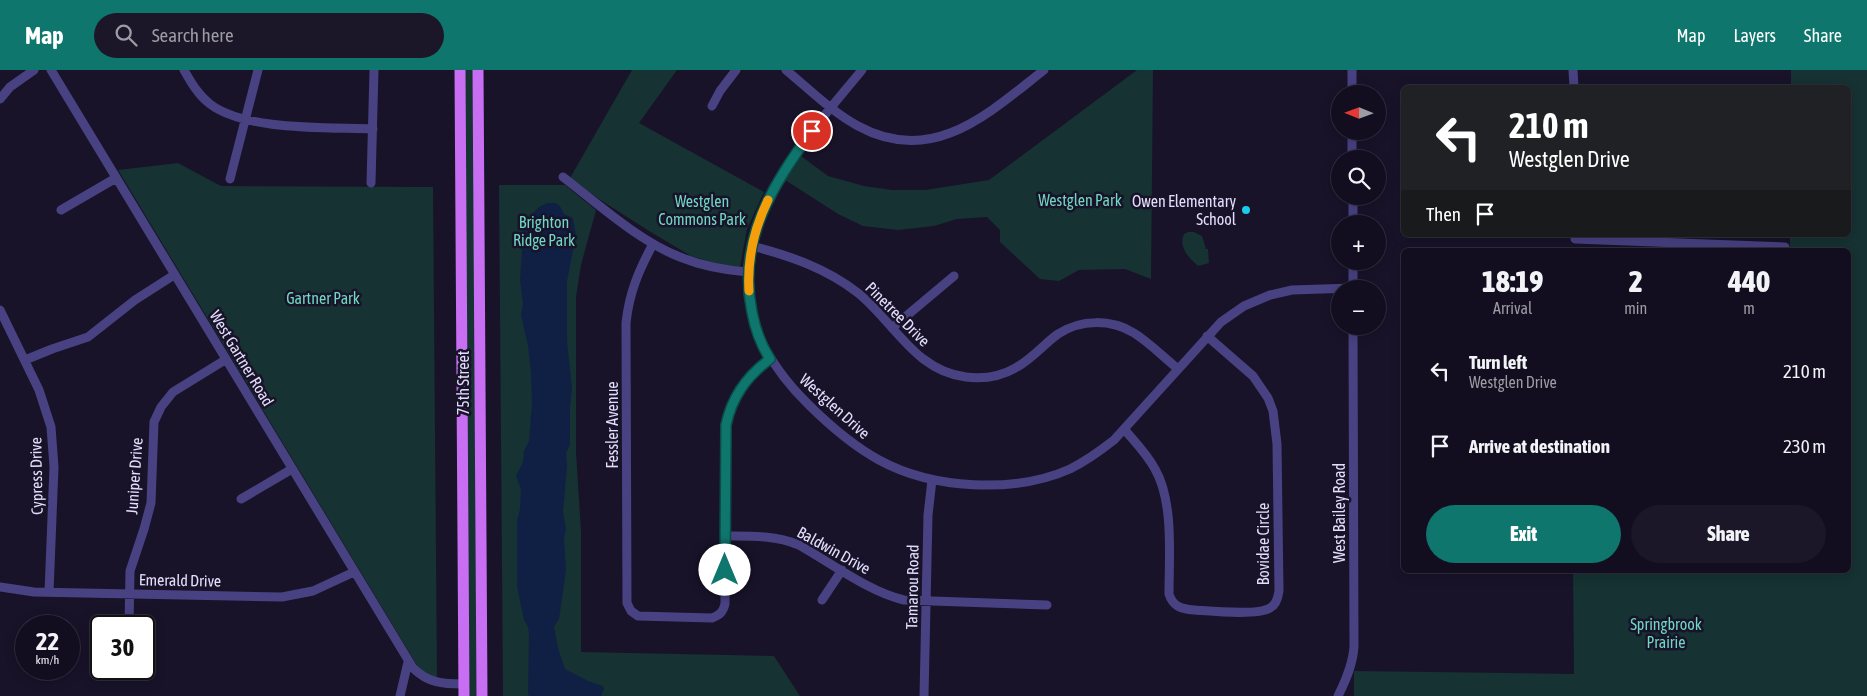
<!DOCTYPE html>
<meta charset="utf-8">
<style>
:root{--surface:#120e1f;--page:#1b1728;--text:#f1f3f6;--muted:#9c9ca4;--line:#312e3d;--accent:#0f766e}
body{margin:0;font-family:"Asap Condensed",sans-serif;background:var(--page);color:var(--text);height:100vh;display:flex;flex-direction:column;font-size:19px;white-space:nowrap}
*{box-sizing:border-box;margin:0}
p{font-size:16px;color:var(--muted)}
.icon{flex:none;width:28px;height:28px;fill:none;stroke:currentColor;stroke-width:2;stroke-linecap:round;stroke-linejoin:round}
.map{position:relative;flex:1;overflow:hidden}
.details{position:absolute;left:1401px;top:178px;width:450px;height:325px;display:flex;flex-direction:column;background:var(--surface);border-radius:8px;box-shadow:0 2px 12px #0003,0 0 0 1px var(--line)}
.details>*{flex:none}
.guide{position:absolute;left:1401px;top:15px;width:450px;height:152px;border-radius:8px;box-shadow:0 2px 12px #0003,0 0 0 1px var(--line);background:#202124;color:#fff;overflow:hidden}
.needle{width:32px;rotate:271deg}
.buttons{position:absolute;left:1331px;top:15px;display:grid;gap:10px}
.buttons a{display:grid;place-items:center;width:55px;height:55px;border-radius:50%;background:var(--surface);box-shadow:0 2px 12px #0003,0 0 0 1px var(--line);font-size:25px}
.speed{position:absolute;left:15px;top:545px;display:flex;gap:10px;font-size:25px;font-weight:700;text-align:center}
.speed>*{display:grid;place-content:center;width:65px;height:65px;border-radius:50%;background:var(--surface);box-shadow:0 2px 12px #0003,0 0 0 1px var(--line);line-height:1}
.speed small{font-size:12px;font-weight:400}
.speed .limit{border:2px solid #111;border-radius:8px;background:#fff;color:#111}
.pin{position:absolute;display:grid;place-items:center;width:42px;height:42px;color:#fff;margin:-21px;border:2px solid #fff;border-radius:50%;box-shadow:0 1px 5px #0007}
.me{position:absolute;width:55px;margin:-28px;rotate:0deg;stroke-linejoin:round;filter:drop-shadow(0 0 4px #0008)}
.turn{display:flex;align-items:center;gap:18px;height:105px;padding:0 25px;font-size:22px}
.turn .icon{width:65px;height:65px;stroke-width:2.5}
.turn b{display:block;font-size:35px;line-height:42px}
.then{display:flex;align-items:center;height:48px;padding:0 25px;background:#0003;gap:10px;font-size:19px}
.eta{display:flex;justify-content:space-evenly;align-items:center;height:85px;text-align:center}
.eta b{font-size:30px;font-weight:800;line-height:35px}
.button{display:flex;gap:10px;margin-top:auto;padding:10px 25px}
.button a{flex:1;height:58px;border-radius:30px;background:var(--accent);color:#fff;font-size:20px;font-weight:800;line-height:58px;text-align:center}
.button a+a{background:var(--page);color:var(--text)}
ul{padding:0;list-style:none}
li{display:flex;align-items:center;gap:15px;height:75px;padding:0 25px}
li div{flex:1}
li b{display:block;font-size:19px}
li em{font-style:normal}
header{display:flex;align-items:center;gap:30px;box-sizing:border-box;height:70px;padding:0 25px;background:var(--accent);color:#fff}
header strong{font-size:24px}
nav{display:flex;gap:28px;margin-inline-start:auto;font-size:18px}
.search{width:350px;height:45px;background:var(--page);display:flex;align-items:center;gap:12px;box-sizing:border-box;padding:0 18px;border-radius:28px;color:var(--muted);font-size:19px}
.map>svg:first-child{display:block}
</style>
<header>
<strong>Map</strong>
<div class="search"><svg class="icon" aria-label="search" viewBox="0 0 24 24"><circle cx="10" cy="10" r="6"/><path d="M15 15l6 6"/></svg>Search here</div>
<nav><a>Map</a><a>Layers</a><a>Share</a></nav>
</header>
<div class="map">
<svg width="1867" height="626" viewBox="0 0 1867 626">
<rect width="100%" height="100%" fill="#181329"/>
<path fill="#163232" d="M 464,0 L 473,0 L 477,626 L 468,626 Z
M 632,0 L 677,0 L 639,53 L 764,122 L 747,159 L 740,197 L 718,194 L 691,186 L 649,161 L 602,131 L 570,108 Z
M 1137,0 L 1153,0 L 1151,209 L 1125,199 L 1079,200 L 1059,211 L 1040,209 L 1000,172 L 1000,160 L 987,147 L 957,149 L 934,156 L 898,160 L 863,156 L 838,144 L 785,110 L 801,86 L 828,106 L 864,116 L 892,120 L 925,120 L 989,110 Z
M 1791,0 L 1867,0 L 1867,626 L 1354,626 L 1354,601 L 1574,604 L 1573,500 L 1849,500 L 1849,180 L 1790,180 L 1790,165 L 1849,165 L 1849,18 L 1791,17 Z
M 178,93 L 221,116 L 433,117 L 437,607 L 428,605 L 418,597 L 118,100 Z
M 499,115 L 565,115 L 596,140 L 581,195 L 576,227 L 576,382 L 581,462 L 581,582 L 774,586 L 800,626 L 503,626 Z
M 1188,162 L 1194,162 L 1202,166 L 1206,179 L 1208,179 L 1209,193 L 1198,196 C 1189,188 1178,177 1184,164 Z"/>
<path fill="#102045" d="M 547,133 L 555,133 L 560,136 L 564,144 L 573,148 L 576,165 L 567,211 L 567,271 L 572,318 L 570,337 L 570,375 L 566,383 L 567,396 L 563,442 L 566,459 L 564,468 L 566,500 L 559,549 L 554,557 L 558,578 L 565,599 L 588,611 L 603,616 L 604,619 L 601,626 L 529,626 L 528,624 L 529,565 L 528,557 L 524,550 L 517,516 L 517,451 L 520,439 L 521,419 L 516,406 L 523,392 L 524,381 L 529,371 L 532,333 L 531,303 L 528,276 L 521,245 L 523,234 L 520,210 L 523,164 L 526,153 L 532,144 L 539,137 Z"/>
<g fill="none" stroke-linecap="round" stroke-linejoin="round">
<path stroke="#484283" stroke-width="9" d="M 51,0 L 413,598 C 428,613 443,614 463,614
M 184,0 C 191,12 198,25 210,34 C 245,61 329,57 373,59
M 786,0 C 809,19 832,42 858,56 C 933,97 989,43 1044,0
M 862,0 C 816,56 761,115 749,189 C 740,246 769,296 808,334 C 830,356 852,375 879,390 C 932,419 1014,424 1070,399 C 1086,391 1100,381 1114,370 L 1221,252 L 1244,236 L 1270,225 L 1292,220 L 1353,218
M 1352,0 L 1352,24
M 1573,0 L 1574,18
M 0,29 L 10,17 L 34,0
M 712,36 L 720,21 L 736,0
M 1352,61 L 1352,89
M 563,107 C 598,134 640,172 680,187 C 702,196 724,200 748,202
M 230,109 L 258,0
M 371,113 L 374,0
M 1353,126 L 1353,154
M 61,140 L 116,108
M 1575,169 L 1785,177
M 653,174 C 639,200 629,223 626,253 L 627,533 L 631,541 L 638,546 L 712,548 C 720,545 723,542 725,534 L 726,355 C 732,326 747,306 770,289
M 752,176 C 790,186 826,198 858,223 C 894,252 915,301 966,307 C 983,309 1002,306 1017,297 C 1033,288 1044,274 1058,264 C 1081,249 1111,249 1134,263 C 1150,273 1163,287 1178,299
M 1353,191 L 1353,219
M 0,240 L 39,320 L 51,357 L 54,397 L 49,522
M 892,258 L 954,206
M 25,290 L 52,279 L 88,267 L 135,230 L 174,205
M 1124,359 C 1135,372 1147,384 1155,399 C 1174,432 1169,487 1169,524 C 1173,537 1182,539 1194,540 C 1210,541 1257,546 1270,538 C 1276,535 1278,528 1279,521 L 1277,374 L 1273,341 L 1268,328 L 1253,306 L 1207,266
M 241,429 L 292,399
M 725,466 C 750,466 775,465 799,475 C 831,493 869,522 904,530 L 1047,535
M 0,517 L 34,522 L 282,527 L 313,521 L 354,502
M 822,530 L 842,500
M 129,556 L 130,501 L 144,459 L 151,433 L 154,352 L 161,337 L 173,322 L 225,290
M 400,626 L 408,592
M 924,626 L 928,445 L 932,410
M 1338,626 C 1346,610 1353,594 1354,576 L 1353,256"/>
<path stroke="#c86ef2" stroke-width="11" d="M 460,0 L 464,626
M 478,0 L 482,626"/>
</g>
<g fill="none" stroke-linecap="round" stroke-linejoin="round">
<defs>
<path id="route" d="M 725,500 L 726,355 C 732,326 747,306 770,289 C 761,275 755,258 752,242 C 737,171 772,116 812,61"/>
</defs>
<use href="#route" stroke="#0a4d48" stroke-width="12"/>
<use href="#route" stroke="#0f766e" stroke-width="9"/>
<path stroke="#f59e0b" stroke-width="9" d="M 749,221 C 747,188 754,159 768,130"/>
</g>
<circle fill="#1bcbeb" stroke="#181329" stroke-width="2" cx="1246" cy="140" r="5"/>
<g text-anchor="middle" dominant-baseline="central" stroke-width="5" stroke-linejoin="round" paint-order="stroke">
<g font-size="16" fill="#6fd7c3" stroke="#181329">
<text x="1080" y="130">Westglen Park</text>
<text x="702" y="131">Westglen<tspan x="702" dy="18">Commons Park</tspan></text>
<text x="544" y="152">Brighton<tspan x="544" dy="18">Ridge Park</tspan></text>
<text x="323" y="228">Gartner Park</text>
<text x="1666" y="554">Springbrook<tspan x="1666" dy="18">Prairie</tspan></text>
</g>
<g font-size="16" fill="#e3defc" stroke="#181329" text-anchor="end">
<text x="1236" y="131">Owen Elementary<tspan x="1236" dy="18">School</tspan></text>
</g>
<g font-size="16" fill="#e3defc" stroke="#181329">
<text transform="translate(898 244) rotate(45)">Pinetree Drive</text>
<text transform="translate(242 288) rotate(59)">West Gartner Road</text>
<text transform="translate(463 313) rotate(-90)">75th Street</text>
<text transform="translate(835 336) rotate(42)">Westglen Drive</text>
<text transform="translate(612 355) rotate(-90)">Fessler Avenue</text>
<text transform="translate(36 406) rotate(-91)">Cypress Drive</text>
<text transform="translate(134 406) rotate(-86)">Juniper Drive</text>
<text transform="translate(1339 443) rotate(-90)">West Bailey Road</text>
<text transform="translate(1263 474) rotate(-90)">Bovidae Circle</text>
<text transform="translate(834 480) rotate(29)">Baldwin Drive</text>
<text transform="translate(180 510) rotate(1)">Emerald Drive</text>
<text transform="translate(912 517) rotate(-89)">Tamarou Road</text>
</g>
</g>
</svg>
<div class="buttons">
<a><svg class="needle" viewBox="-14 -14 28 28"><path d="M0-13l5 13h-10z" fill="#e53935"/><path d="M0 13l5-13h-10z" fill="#9c9ca4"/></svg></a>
<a><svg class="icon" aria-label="search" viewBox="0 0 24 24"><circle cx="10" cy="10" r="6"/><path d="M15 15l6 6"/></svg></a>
<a>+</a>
<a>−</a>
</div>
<div class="speed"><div>22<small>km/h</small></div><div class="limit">30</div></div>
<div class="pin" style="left:812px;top:61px;background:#d93025"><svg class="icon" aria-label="arrive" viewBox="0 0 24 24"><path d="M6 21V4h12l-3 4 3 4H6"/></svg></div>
<svg class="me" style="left:725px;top:500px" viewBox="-20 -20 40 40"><circle r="19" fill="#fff"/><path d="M0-13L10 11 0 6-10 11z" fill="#0f766e"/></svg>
<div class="guide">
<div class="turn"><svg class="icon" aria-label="left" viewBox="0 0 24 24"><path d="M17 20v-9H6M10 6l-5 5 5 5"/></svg><div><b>210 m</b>Westglen Drive</div></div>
<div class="then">Then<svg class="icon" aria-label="arrive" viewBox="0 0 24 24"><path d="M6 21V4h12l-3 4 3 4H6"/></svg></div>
</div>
<section class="details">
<div class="eta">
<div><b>18:19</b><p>Arrival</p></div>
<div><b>2</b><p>min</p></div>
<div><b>440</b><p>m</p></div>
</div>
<ul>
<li><svg class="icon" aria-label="left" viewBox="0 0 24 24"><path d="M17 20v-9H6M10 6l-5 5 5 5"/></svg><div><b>Turn left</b><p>Westglen Drive</p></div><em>210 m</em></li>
<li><svg class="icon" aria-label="arrive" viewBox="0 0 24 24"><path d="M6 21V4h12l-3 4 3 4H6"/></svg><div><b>Arrive at destination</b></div><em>230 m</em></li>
</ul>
<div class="button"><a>Exit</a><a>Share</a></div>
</section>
</div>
